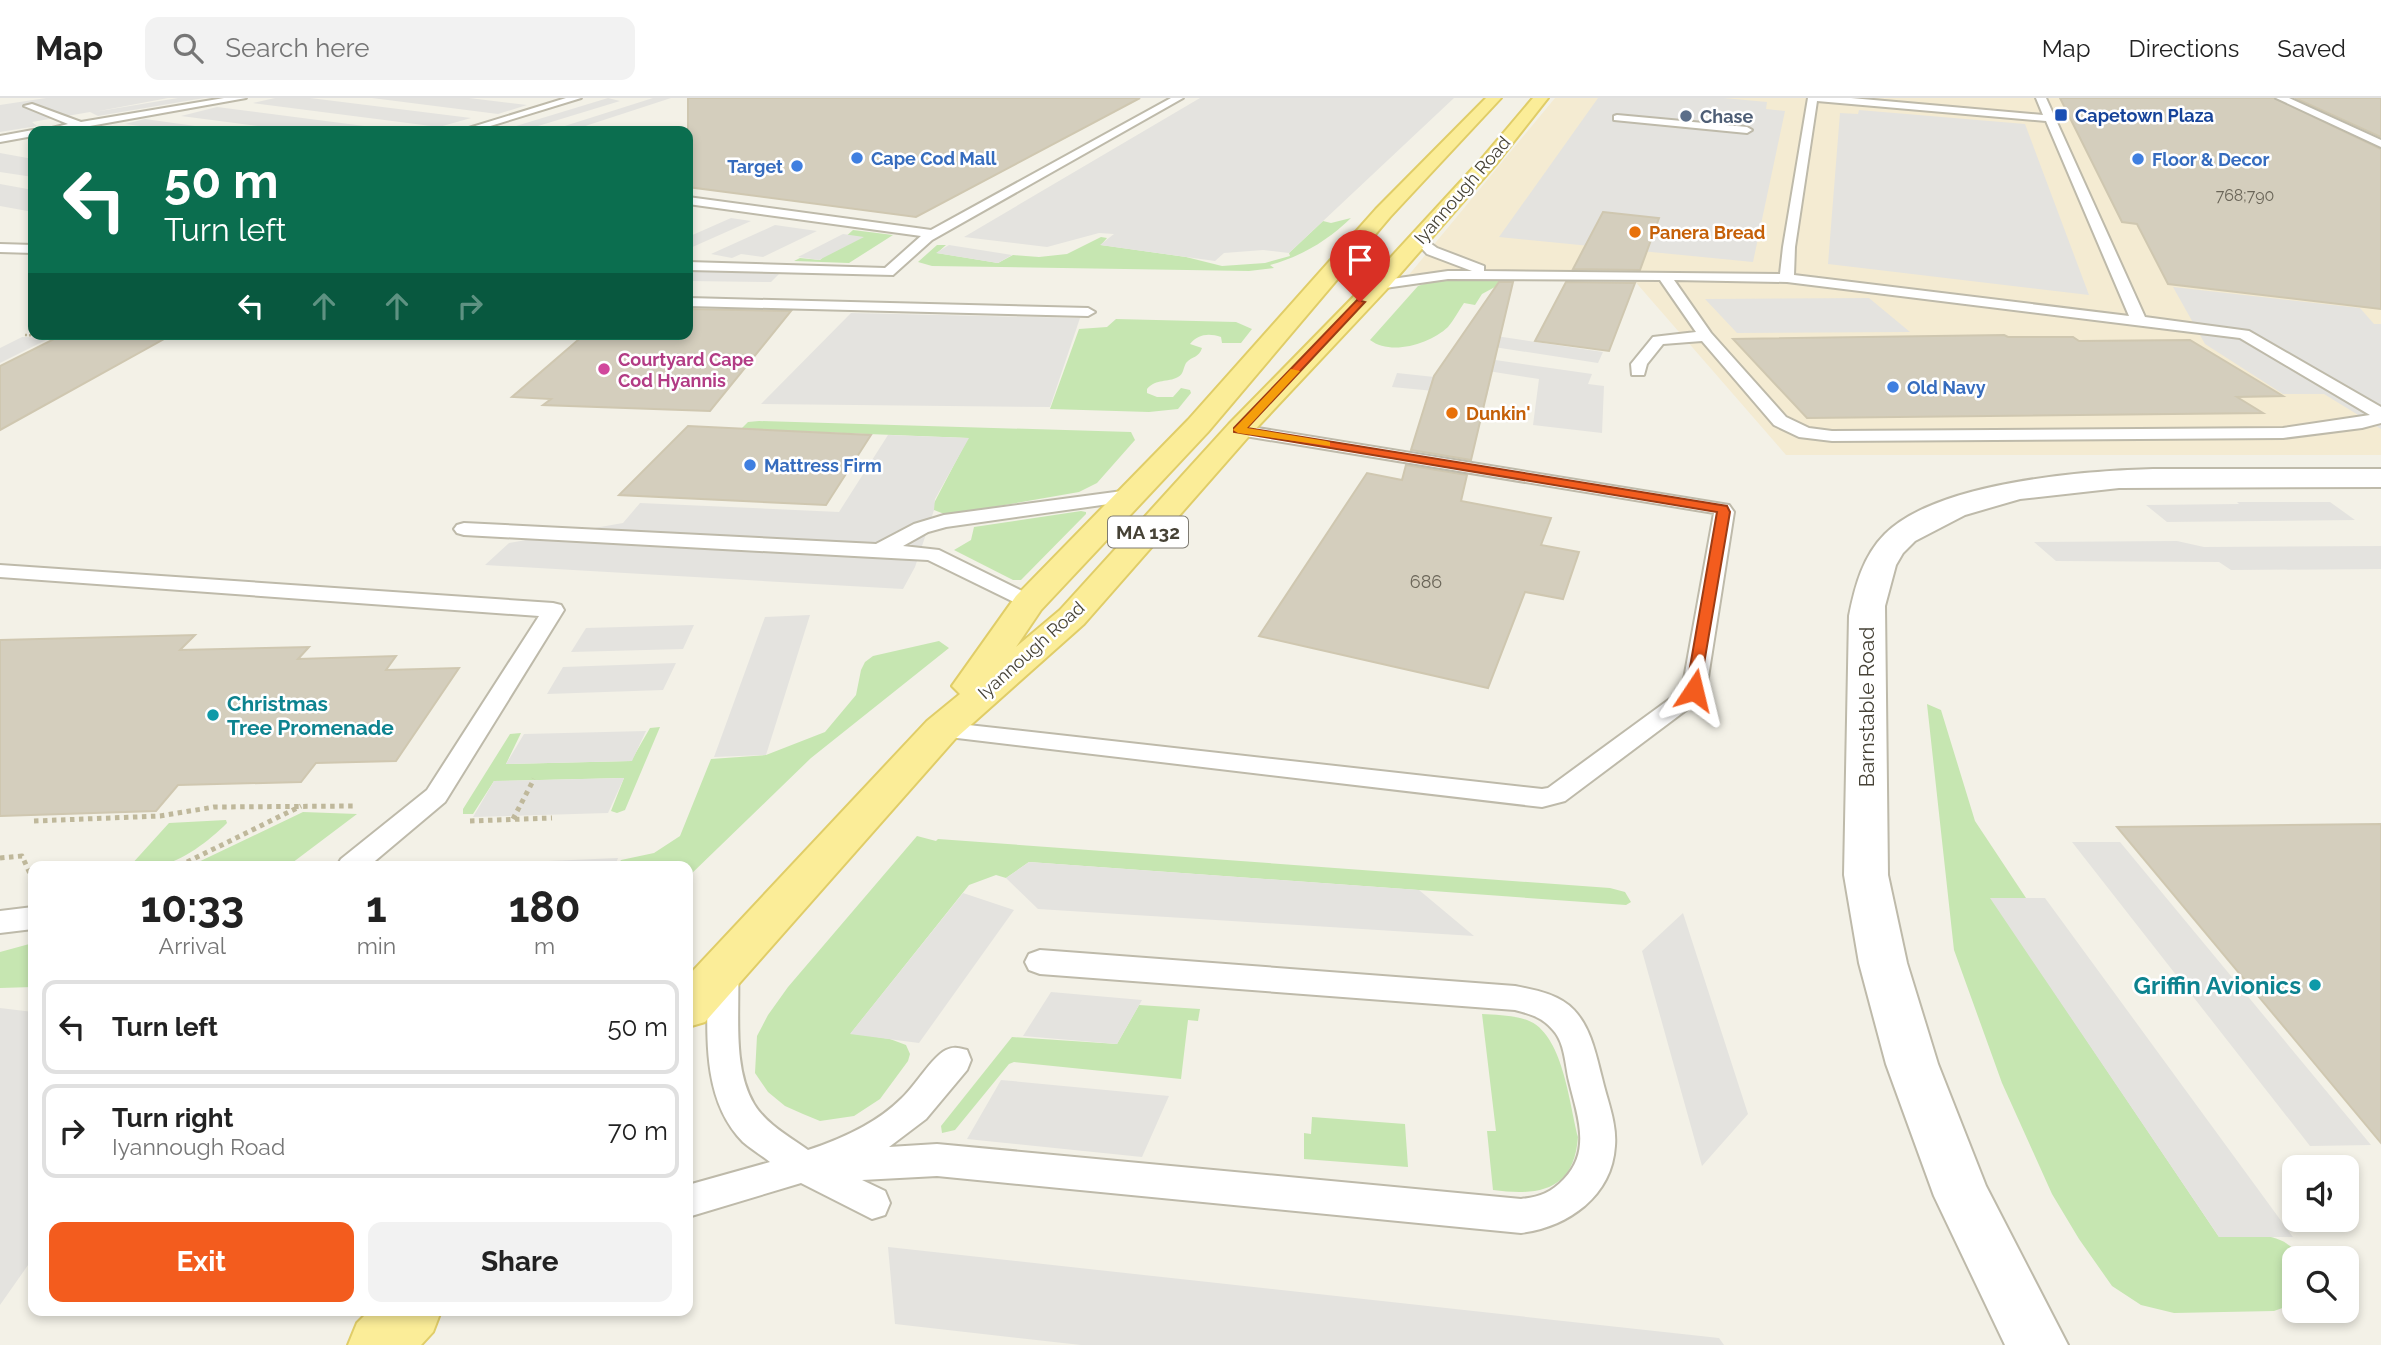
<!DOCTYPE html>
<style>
:root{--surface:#fff;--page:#f2f2f2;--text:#222;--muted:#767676;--line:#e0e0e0;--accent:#f35c1e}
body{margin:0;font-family:Raleway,sans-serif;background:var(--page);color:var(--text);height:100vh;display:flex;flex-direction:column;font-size:26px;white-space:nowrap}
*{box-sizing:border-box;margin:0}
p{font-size:23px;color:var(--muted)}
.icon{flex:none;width:38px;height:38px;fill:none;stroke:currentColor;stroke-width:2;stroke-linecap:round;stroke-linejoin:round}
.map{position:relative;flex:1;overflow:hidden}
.sheet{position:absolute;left:28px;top:763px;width:665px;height:455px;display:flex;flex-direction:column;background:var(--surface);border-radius:14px;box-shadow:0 4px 10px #0003}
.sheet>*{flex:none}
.banner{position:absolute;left:28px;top:28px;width:665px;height:214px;border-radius:14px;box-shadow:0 4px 10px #0003;background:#0b6e4f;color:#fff;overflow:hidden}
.buttons{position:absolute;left:2282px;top:1057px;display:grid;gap:14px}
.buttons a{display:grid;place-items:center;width:77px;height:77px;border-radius:14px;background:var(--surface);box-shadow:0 4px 10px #0003;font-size:35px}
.pin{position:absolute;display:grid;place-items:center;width:60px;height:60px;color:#fff;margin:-72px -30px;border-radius:50% 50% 50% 0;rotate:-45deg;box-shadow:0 0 7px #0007}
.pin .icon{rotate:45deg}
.me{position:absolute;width:77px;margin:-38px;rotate:10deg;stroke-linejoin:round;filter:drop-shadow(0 0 5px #0008)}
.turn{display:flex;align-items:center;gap:24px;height:147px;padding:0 21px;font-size:32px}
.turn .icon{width:91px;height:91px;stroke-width:2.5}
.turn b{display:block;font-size:49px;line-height:60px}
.lanes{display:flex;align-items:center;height:66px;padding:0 21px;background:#0003;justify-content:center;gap:35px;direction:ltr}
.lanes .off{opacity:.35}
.eta{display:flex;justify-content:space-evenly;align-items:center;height:119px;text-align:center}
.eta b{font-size:42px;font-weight:700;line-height:49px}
.primary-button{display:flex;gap:14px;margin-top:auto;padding:14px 21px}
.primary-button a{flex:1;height:80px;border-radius:14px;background:var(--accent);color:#fff;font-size:28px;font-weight:700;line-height:80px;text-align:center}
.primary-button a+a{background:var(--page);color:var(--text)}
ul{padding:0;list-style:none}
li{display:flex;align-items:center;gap:21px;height:94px;margin:0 14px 10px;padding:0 7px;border:4px solid var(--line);border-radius:14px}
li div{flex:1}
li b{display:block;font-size:26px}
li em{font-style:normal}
header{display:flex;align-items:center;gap:42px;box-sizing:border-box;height:98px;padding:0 35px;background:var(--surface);border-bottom:2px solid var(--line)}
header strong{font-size:33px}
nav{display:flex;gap:38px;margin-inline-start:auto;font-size:24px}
.search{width:490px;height:63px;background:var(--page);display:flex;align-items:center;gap:18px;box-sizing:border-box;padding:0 24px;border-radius:14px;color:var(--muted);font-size:26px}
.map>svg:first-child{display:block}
</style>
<header>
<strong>Map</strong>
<div class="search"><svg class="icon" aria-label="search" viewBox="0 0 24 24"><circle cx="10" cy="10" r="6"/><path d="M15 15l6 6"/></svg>Search here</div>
<nav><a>Map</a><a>Directions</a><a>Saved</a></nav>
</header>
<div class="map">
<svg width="2381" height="1247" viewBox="0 0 2381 1247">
<rect width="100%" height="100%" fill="#f3f1e7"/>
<path fill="#f4ebd2" d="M 1555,0 L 2323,0 L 2381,23 L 2381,357 L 1786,357 L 1632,180 L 1443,181 L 1403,184 Z"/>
<path fill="#c6e6b1" d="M 1351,120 C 1327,143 1302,158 1270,167 L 1274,170 L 1249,173 L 932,168 L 918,164 L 937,147 L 946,147 L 937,155 L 998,165 L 1013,157 L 1039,159 L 1067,156 L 1101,139 L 1107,140 L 1101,147 L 1186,159 L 1222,168 L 1265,165 L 1290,158 L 1289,155 L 1323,123 L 1331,125 Z
M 853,132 L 893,137 L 849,165 L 794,163 L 800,160 L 820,162 Z
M 1453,180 L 1506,180 L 1506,183 L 1482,196 L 1475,207 L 1464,205 C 1459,212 1454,222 1448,229 C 1430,246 1391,258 1370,242 L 1418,188 L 1435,182 Z
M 1116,221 L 1236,224 L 1252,231 L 1241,245 L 1222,245 L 1221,239 C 1209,235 1198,236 1190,246 L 1202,250 C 1199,260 1192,258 1186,265 C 1183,270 1184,276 1178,279 C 1167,285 1157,280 1147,291 L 1147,295 L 1157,299 L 1173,299 L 1181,290 L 1190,292 L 1191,295 L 1178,311 L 1149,314 L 1050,311 L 1079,231 L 1107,229 Z
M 759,323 L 1131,334 L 1135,342 L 1097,385 L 1079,394 L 947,417 L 934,412 L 932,409 L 968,340 L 741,331 L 748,324 Z
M 1081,413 L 1086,414 L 1086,416 L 1021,482 L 1013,482 L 954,452 L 971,442 L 974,429 Z
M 939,543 L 949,550 L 811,660 L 688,779 L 688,768 L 617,768 L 621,762 L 654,755 L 680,738 L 711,661 L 766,657 L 825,634 L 856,597 L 861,572 L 865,564 L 873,558 Z
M 1927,606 L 1941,612 L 1975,723 L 2026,800 L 1991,800 L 2219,1139 C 2254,1139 2276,1130 2301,1158 L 2302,1160 L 2294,1160 L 2294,1206 L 2274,1213 L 2174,1215 L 2141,1207 L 2112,1188 L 2079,1141 L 2052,1096 L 2002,985 L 1954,852 Z
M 660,629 L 625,712 L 617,715 L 611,713 L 624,680 L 494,683 L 473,716 L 463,716 L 463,711 L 510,636 L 521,635 L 506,666 L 631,663 L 650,630 Z
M 303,714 L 357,716 L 288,768 L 190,768 Z
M 226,722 L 227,725 C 209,743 183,763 158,768 C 149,770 139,768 130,768 L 169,725 Z
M 917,738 L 936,743 L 938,741 L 1610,790 L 1625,794 L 1631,804 L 1626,807 L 1029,764 L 1006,780 L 996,777 L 969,787 L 851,935 L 890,941 L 906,947 L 910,956 L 908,963 L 880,1001 L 854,1018 L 820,1023 L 803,1016 L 785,1008 L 768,994 L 755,975 L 757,938 L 768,917 L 788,889 Z
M 33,845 L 33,889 L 0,890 L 0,854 Z
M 1139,907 L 1200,911 L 1198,923 L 1188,922 L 1181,981 L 1014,964 L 1009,966 L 955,1032 L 942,1035 L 941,1028 L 1012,939 L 1117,946 Z
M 1482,916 C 1497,917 1513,917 1527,922 C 1563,935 1569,1005 1578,1039 C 1574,1093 1539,1098 1493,1092 L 1487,1033 L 1496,1033 Z
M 1312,1019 L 1405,1026 L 1408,1069 L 1304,1061 L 1304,1035 L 1311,1036 Z"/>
<path fill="#e4e3df" d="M 46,0 L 168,0 L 94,14 L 178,0 L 204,0 L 98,18 L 90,14 L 32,24 L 37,28 L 0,34 L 0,7 Z
M 275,0 L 310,0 L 471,20 L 439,29 L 253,5 Z
M 372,0 L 469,0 L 527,7 L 498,16 Z
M 608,0 L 620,3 L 525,32 L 516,28 Z
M 653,0 L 671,0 L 570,33 L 549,33 Z
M 1200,0 L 1454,0 L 1289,155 L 1263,152 L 1224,155 L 1215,163 L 1100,147 L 1114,136 L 1099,135 L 1047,149 L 964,139 Z
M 1598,0 L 1724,0 L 1767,4 L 1766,11 L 1785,13 L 1753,164 L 1499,139 Z
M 217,9 L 403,33 L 297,33 L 181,18 Z
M 1859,12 L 2025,26 L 2089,197 L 1828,166 L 1840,15 L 1858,16 Z
M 145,21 L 231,33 L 176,33 L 125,26 Z
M 0,55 L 33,61 L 33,79 L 0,74 Z
M 0,86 L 33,92 L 33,114 L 0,108 Z
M 731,120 L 751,123 L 688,151 L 688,139 Z
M 775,127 L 817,133 L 763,159 L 741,156 L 732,160 L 711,156 Z
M 843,136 L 864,139 L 819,162 L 798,159 Z
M 949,147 L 1012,157 L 998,165 L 936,155 Z
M 688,173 L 780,175 L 771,184 L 688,183 Z
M 2173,189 L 2360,210 L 2374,226 L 2381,226 L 2381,331 L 2324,296 L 2283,296 L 2205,246 Z
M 1869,200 L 1910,234 L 1737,235 L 1705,201 Z
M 851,215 L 1080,220 L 1050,309 L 761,306 Z
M 1469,234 L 1603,254 L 1598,265 L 1462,244 Z
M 22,239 L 50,240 L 0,265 L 0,250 Z
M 1468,258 L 1592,276 L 1588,286 L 1604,288 L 1602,335 L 1533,327 L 1539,281 L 1462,269 Z
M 1397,275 L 1490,285 L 1487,298 L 1392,289 Z
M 888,337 L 969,340 L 935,401 L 934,412 L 915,469 L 903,491 L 485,467 L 509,445 L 623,425 L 640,405 L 839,414 Z
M 2237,404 L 2330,404 L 2355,422 L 2167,424 L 2146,407 L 2239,406 Z
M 2177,443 L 2204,449 L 2381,448 L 2381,471 L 2231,472 L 2219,464 L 2056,463 L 2034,444 Z
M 810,517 L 766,657 L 714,659 L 765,519 Z
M 694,527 L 683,551 L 571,554 L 586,530 Z
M 676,565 L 663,592 L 547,596 L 563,569 Z
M 646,633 L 632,663 L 506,666 L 524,636 Z
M 624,680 L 608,715 L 473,719 L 494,683 Z
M 2072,744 L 2120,744 L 2371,1047 L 2310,1048 Z
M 618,760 L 615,768 L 476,768 L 477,766 Z
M 1029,764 L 1419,792 L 1474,838 L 1038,811 L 1006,780 Z
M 963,795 L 1014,812 L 919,945 L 850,936 Z
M 1990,800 L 2045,800 L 2293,1139 L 2219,1139 Z
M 1683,815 L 1748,1016 L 1702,1068 L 1642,853 Z
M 1051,894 L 1142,902 L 1117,946 L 1023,938 Z
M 0,910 L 33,914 L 33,1160 L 0,1207 Z
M 1001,982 L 1169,998 L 1142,1059 L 967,1041 Z
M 888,1149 L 1719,1240 L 1724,1247 L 1081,1247 L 895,1226 Z"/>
<path fill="#d4cebd" stroke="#cfc7b0" stroke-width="2" d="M 688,0 L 1140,0 L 916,119 L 688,89 Z
M 2060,0 L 2274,0 L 2381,51 L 2381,211 L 2168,186 L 2137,126 L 2122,124 Z
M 2295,0 L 2381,0 L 2381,39 Z
M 1603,114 L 1659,120 L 1640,172 L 1573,171 Z
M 1499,184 L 1513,184 L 1471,362 L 1411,352 L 1434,278 Z
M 1566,184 L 1635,185 L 1609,253 L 1535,243 Z
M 688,211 L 791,213 L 710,313 L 543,307 L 551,301 L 512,299 L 585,236 L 688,236 Z
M 64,236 L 173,236 L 0,332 L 0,268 Z
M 2004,237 L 2008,239 L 2073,239 L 2079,243 L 2190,242 L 2283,298 L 2237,299 L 2263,315 L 1807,320 L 1733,241 Z
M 688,328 L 871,337 L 826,407 L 619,397 Z
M 1406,367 L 1467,377 L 1461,403 L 1551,420 L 1541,447 L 1579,454 L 1563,501 L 1525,494 L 1488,590 L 1259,538 L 1367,375 L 1402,382 Z
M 195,537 L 180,552 L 309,549 L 298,561 L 396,558 L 386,572 L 459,570 L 396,663 L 316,665 L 301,684 L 178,687 L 156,713 L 0,718 L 0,542 Z
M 2381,726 L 2381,1045 L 2117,729 Z"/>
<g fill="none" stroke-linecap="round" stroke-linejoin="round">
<defs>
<path id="lane" d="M 224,0 L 246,0 L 62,33 L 40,33 L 68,26 L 24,8 L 32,6 L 81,24 Z
M 566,0 L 581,0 L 474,33 L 459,33 Z
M 1171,0 L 1183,0 L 932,142 L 893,177 L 688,172 L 688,164 L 885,170 L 921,138 L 688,106 L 688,99 L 931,132 Z
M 1808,0 L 1851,0 L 2043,17 L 2036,0 L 2046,0 L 2145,219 L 2249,233 L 2381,309 L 2381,325 L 2362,330 L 2283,340 L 1832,343 L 1799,339 L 1774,327 L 1702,243 L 1663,246 L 1647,266 L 1644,277 L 1632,277 L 1631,266 L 1653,239 L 1696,234 L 1660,182 L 1448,181 L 1378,191 L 1371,187 L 1378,183 L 1448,173 L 1472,173 L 1427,156 L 1413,141 L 1419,137 L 1437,150 L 1484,168 L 1484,173 L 1780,176 L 1783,149 ZM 1817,3 L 2046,23 L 2129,218 L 1794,177 L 1795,149 ZM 1674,182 L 1787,184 L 2240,240 L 2370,317 L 2283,330 L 1832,333 L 1809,330 L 1786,319 L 1711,235 Z
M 2276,0 L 2289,0 L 2381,42 L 2381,49 Z
M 1617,17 L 1747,29 L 1752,32 L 1747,35 L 1614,22 L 1614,18 Z
M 33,32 L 37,33 L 33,33 L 33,38 L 0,44 L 0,38 Z
M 0,146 L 33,147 L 33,155 L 0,154 Z
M 688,200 L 1088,210 L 1095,214 L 1088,218 L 688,208 Z
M 1239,327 L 1729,407 L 1734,414 L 1706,592 L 1697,604 L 1565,703 L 1542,709 L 932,637 L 929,632 L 932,627 L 941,624 L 1542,691 L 1548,690 L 1682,592 L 1714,415 L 1233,336 L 1230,332 Z
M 1130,392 L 1140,398 L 1137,402 L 946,429 L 928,434 L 903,448 L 939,452 L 1036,500 L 1039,505 L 1036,510 L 1028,511 L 928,462 L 464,437 L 457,435 L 454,431 L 457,427 L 464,425 L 876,446 L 914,426 L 944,417 Z
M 0,467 L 553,505 L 561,507 L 564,512 L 445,704 L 369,768 L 337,768 L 341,761 L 427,692 L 539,518 L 0,479 Z
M 33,809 L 33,831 L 0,835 L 0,813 Z
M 1040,852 L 1515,888 C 1535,892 1559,896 1574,912 C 1591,930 1596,957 1602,980 C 1607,1002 1617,1025 1615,1048 C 1612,1099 1567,1129 1521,1135 L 937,1078 L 862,1082 L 885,1093 L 890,1105 L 885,1117 L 872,1121 L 801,1085 L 688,1119 L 688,1087 L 770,1064 C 761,1057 751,1051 743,1044 C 699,999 708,929 708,872 L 712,864 L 723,860 L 734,864 L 738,872 C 740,914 732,969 754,1006 C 766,1026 790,1039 808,1052 C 842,1041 877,1025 902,1000 C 915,988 932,959 946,952 C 954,948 959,950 967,952 L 971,962 L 967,972 L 926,1021 L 889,1049 L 937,1046 L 1521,1101 C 1539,1099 1551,1095 1564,1081 C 1592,1052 1577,1017 1569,983 C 1565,966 1565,945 1553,932 C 1542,919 1530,916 1515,912 L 1040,876 L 1029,872 L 1025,864 L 1029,856 Z"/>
<path id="street" d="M 2153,371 L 2381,371 L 2381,389 L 2119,390 L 2020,401 L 1965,417 L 1915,443 L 1903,455 L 1896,467 L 1885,508 L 1888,777 L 1907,865 L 1938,966 L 1986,1088 L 2068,1247 L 2005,1247 L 1934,1098 L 1886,966 L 1859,865 L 1844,777 L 1849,518 C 1855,488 1863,458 1885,436 C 1937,384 2083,373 2153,371 Z"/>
<path id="primary" d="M 1486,0 L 1501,0 L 1390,119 L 1208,334 L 1041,512 L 1016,549 L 1060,512 L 1229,326 L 1370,182 L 1484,58 L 1533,0 L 1548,0 L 1496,66 L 1386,192 L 1249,338 L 1084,526 L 955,641 L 705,924 L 688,929 L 688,878 L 927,623 L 960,596 L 952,588 L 1016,498 L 1188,322 L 1376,111 Z
M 369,1213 L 441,1213 L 433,1234 L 421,1247 L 348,1247 L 357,1225 Z"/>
</defs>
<use href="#lane" stroke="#bebaaa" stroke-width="4"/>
<use href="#street" stroke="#bebaaa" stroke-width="4"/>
<use href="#primary" stroke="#e0cd68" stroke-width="4"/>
<path stroke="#bfb89b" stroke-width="2.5" stroke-dasharray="2 2" stroke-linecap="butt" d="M 25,237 L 60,239"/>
<path stroke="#bfb89b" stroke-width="5" stroke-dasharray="4.5 4.5" stroke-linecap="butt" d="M 513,721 L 534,681
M 34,723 L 160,718 L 214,709 L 357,708
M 470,723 L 552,720
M 0,760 L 22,758 L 32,780
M 179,768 L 301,708"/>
<use href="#lane" fill="#fff" fill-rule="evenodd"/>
<use href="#street" fill="#fff" fill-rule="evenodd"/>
<use href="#primary" fill="#fbed98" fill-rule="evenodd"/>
</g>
<path fill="#f35c1e" stroke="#9e3c14" stroke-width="2" d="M 1357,202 L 1365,204 L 1247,330 L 1727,408 L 1730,414 L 1699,595 L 1688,595 L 1686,592 L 1717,414 L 1234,334 L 1234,330 Z"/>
<path fill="#f59e0b" d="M 1291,271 L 1300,273 L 1247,330 L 1326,343 L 1330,344 L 1330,348 L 1238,335 L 1233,332 Z"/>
<rect fill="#1a4fb4" stroke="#fff" stroke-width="2.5" x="2054" y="10" width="14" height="14" rx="3.5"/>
<circle fill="#5c6f8a" stroke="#fff" stroke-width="2.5" cx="1686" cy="18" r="7"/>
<g fill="#3f7fe0" stroke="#fff" stroke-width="2.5">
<circle cx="857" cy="60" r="7"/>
<circle cx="2138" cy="61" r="7"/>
<circle cx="797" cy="68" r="7"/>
<circle cx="1893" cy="289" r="7"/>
<circle cx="750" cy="367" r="7"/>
</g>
<g fill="#e8710a" stroke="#fff" stroke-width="2.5">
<circle cx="1635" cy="134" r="7"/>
<circle cx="1452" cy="315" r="7"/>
</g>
<circle fill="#d1479c" stroke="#fff" stroke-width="2.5" cx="604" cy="271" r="7"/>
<g fill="#0f9aa8" stroke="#fff" stroke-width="2.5">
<circle cx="213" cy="617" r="7"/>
<circle cx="2315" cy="887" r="7"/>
</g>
<g text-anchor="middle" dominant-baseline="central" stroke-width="5" stroke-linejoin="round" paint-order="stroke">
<g font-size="16" fill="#6a6558">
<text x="2245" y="97">768;790</text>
</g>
<g font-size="18" font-weight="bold" fill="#164399" stroke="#fff" text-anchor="start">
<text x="2075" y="17">Capetown Plaza</text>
</g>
<g font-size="18" font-weight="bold" fill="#4e5e75" stroke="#fff" text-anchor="start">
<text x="1700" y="18">Chase</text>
</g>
<g font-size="18" font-weight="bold" fill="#366cbe" stroke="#fff" text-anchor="start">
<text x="871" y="60">Cape Cod Mall</text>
<text x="2152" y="61">Floor &amp; Decor</text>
<text x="783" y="68" text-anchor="end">Target</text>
<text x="1907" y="289">Old Navy</text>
<text x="764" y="367">Mattress Firm</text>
</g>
<g font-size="18" fill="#464236" stroke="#fff">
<text transform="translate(1462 92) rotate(-49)">Iyannough Road</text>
<text transform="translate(1031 552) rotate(-42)">Iyannough Road</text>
</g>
<g font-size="18" font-weight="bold" fill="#c56008" stroke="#fff" text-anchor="start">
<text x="1649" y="134">Panera Bread</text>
<text x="1466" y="315">Dunkin'</text>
</g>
<g font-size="18" font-weight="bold" fill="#b23c85" stroke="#fff" text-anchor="start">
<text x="618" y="261">Courtyard Cape<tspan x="618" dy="21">Cod Hyannis</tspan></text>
</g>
<g font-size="18" fill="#6a6558">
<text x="1426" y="483">686</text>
</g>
<rect fill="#fff" stroke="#7e7b72" stroke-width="2" x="1108" y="418.5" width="80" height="31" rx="5"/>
<g font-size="19" font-weight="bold" fill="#464236">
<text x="1148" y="434">MA 132</text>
</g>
<g font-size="21" font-weight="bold" fill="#0d838f" stroke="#fff" text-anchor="start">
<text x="227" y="605">Christmas<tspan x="227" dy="24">Tree Promenade</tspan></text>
</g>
<g font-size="21" fill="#464236" stroke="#fff">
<text transform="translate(1866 609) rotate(-90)">Barnstable Road</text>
</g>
<g font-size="24" font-weight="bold" fill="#0d838f" stroke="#fff" text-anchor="end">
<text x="2301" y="887">Griffin Avionics</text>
</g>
</g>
</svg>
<div class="buttons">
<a><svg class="icon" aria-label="sound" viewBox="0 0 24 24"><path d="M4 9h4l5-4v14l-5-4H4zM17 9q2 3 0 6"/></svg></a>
<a><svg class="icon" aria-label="search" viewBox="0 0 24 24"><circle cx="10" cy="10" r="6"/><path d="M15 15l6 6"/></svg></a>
</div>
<div class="pin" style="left:1360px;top:204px;background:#d93025"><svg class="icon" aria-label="arrive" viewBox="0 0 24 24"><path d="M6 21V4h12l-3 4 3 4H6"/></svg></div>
<svg class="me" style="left:1694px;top:592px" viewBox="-20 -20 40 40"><path d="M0-17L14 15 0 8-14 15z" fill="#f35c1e" stroke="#fff" stroke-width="4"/></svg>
<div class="banner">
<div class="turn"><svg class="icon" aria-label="left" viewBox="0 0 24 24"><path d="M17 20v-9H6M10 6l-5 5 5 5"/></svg><div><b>50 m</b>Turn left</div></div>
<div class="lanes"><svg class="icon" aria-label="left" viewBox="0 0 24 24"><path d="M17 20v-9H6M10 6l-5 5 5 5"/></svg><svg class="icon off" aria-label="ahead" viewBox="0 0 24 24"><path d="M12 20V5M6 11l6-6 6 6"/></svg><svg class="icon off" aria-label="ahead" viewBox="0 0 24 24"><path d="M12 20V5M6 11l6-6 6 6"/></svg><svg class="icon off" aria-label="right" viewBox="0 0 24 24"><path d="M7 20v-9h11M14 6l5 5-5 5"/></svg></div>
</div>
<section class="sheet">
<div class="eta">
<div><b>10:33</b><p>Arrival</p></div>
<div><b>1</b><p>min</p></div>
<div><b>180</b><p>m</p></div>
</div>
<ul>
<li><svg class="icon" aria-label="left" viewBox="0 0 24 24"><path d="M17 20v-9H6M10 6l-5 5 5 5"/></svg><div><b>Turn left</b></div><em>50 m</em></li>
<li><svg class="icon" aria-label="right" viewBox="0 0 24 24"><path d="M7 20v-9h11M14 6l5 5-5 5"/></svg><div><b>Turn right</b><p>Iyannough Road</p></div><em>70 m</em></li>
</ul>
<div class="primary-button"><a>Exit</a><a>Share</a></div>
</section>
</div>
